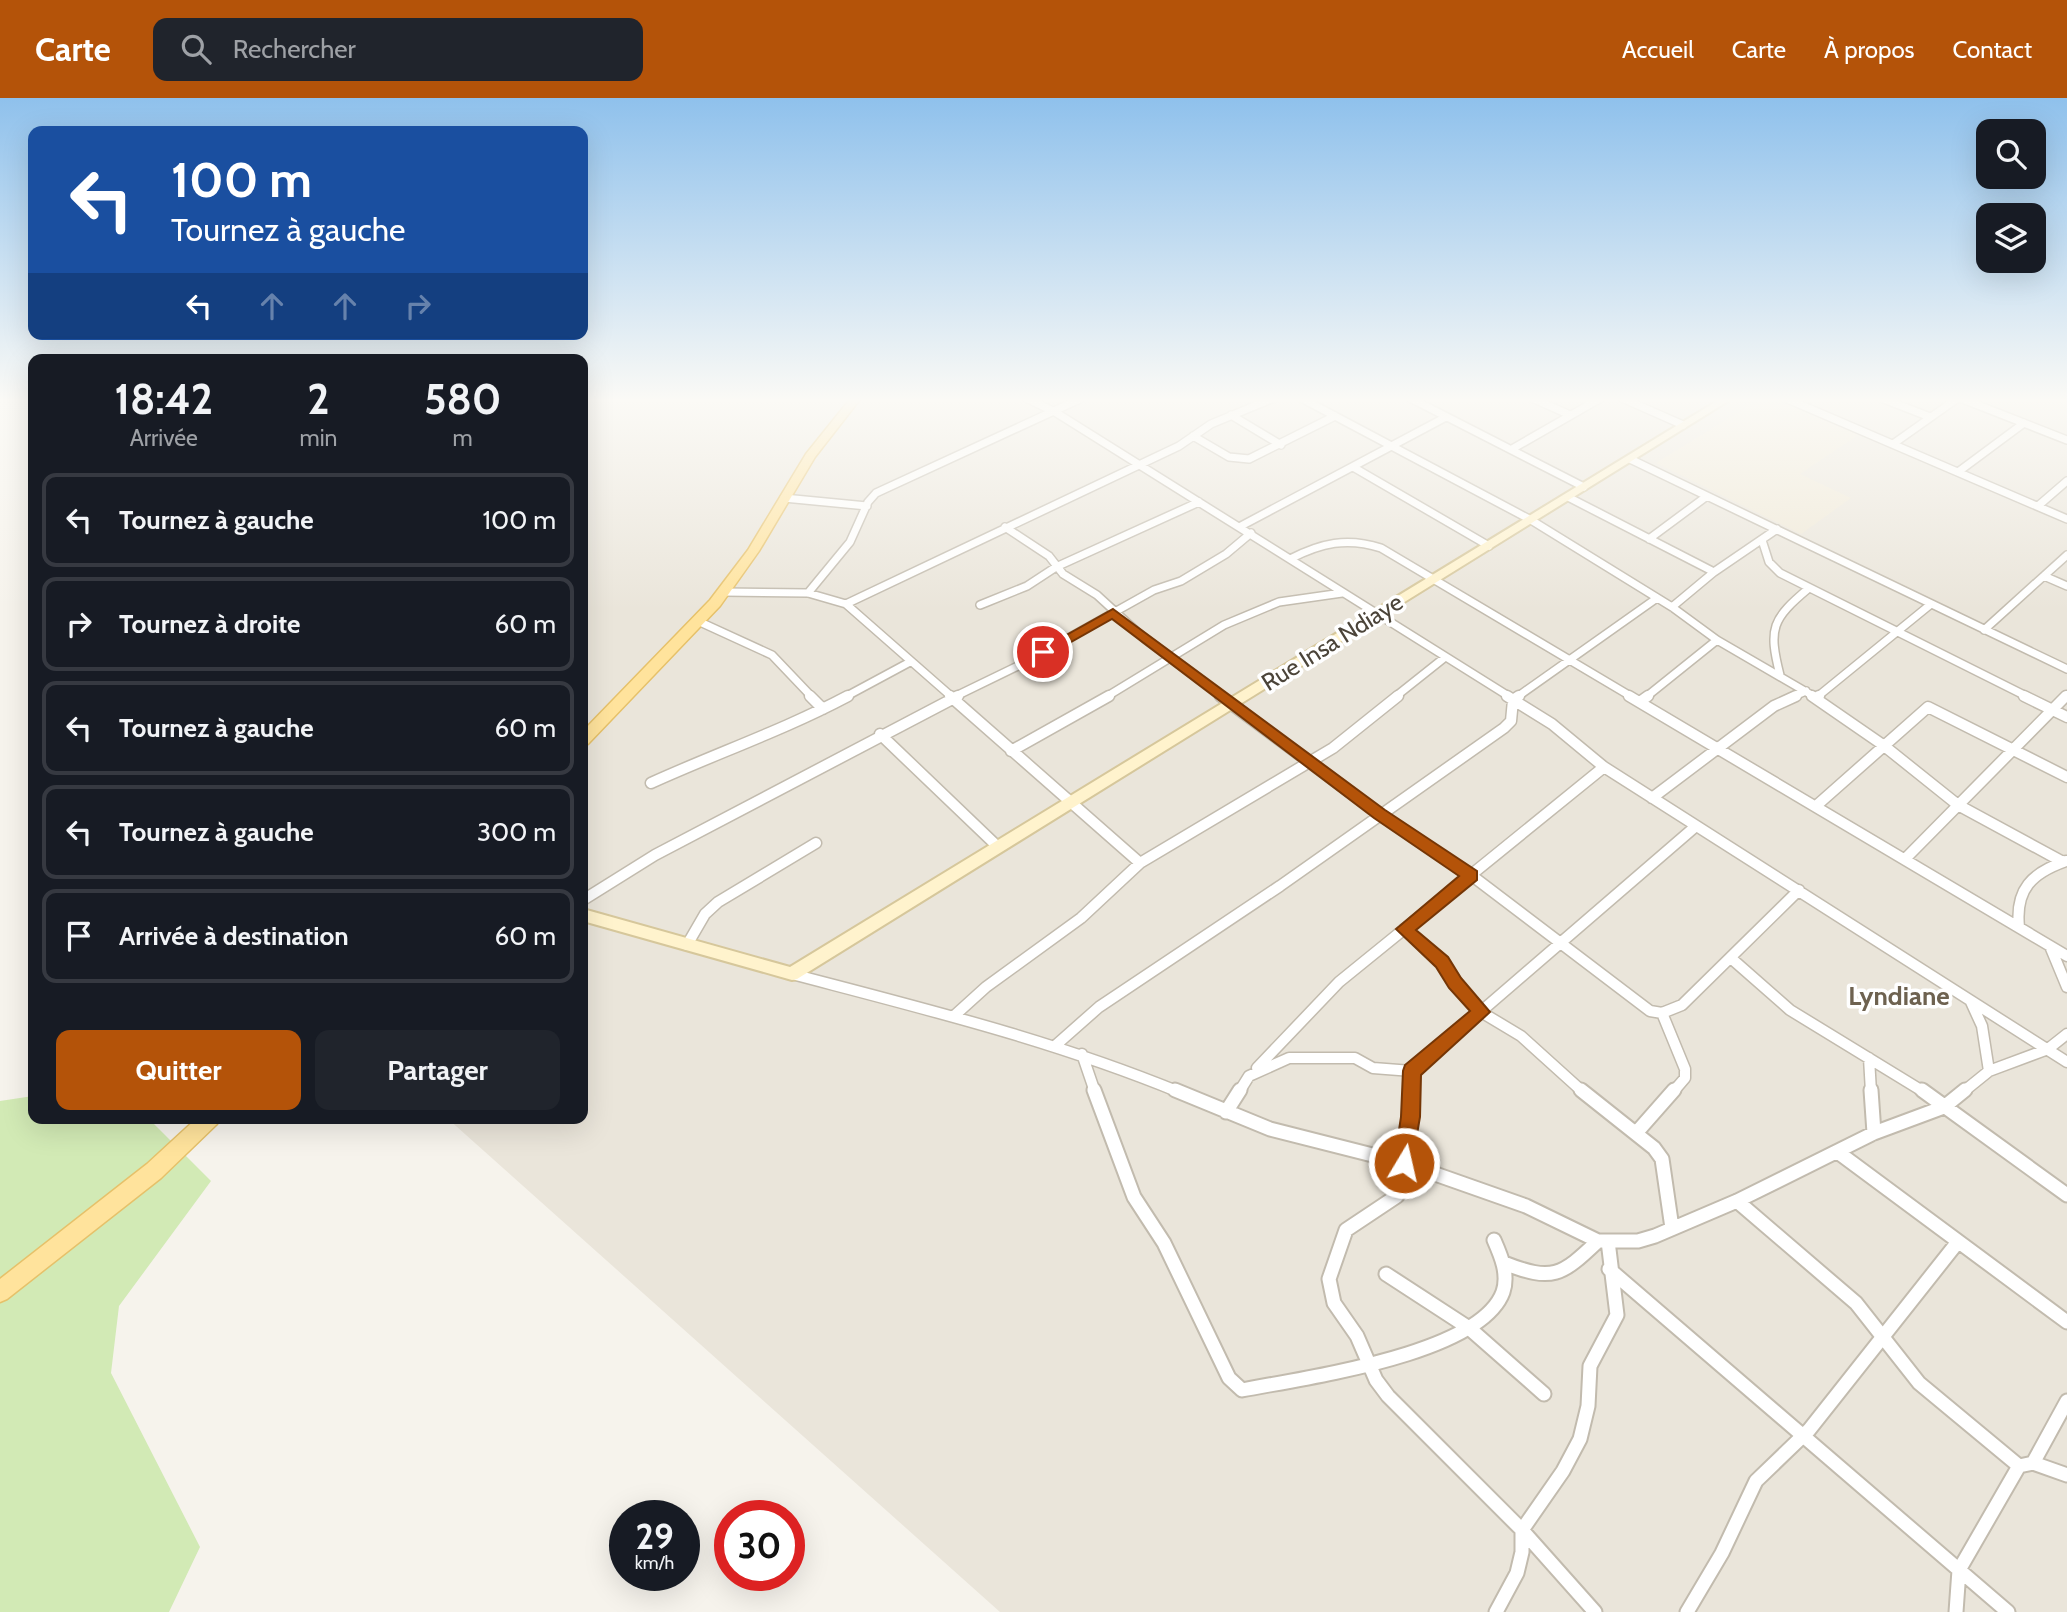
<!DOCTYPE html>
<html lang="fr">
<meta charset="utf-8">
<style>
:root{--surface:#171b24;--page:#20242c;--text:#f1f3f6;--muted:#9ea1a6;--line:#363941;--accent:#b45309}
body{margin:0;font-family:Cabin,sans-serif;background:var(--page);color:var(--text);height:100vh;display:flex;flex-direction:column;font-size:26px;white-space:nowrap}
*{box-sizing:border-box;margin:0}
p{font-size:23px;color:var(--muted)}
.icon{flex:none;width:38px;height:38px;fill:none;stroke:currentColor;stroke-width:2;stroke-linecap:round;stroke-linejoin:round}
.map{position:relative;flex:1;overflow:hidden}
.drawer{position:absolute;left:28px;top:256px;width:560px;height:770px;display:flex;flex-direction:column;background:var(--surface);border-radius:14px;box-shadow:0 7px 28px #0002}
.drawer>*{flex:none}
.guide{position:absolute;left:28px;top:28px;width:560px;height:214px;border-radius:14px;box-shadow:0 7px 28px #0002;background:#1a4fa0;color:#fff;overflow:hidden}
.fabs{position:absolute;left:1976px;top:21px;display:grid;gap:14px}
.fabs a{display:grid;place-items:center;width:70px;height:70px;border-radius:14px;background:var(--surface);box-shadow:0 7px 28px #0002;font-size:35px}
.speed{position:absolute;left:609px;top:1402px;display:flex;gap:14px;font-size:35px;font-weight:700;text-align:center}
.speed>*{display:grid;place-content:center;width:91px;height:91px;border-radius:50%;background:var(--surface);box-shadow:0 7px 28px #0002;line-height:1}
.speed small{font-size:18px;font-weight:400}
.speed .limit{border:10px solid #d22;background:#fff;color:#111}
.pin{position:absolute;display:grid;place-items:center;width:60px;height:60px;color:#fff;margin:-30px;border:4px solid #fff;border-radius:50%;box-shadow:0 2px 7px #0007}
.me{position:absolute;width:77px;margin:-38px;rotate:9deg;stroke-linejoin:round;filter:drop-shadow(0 0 5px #0008)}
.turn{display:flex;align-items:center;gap:24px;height:147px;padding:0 28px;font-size:32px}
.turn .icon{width:91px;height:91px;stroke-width:2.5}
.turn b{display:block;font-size:49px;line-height:60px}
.lanes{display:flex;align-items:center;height:66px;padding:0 28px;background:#0003;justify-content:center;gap:35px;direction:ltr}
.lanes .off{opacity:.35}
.eta{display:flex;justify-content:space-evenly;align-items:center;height:119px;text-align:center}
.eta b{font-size:42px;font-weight:700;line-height:49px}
.primary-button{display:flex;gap:14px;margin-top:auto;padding:14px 28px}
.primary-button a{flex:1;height:80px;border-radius:14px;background:var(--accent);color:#fff;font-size:28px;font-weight:700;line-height:80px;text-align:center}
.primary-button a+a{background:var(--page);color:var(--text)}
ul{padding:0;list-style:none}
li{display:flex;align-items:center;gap:21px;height:94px;margin:0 14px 10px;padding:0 14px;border:4px solid var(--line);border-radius:14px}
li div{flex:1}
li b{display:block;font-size:26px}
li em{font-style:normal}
header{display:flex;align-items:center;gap:42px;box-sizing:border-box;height:98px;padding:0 35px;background:var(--accent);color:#fff}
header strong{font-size:33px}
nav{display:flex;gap:38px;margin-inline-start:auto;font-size:24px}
.search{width:490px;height:63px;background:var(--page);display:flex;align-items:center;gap:18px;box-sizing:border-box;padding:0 24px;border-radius:14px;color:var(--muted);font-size:26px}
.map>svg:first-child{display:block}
</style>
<header>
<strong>Carte</strong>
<div class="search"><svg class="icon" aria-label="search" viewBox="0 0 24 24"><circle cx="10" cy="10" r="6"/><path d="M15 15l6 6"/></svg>Rechercher</div>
<nav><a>Accueil</a><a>Carte</a><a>À propos</a><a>Contact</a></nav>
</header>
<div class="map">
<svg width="2067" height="1514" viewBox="0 0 2067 1514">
<rect width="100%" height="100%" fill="#f6f3ec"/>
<path fill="#eae5da" d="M 583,300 L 2067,300 L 2067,1514 L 1000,1514 L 447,1020 L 583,1020 Z"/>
<path fill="#efe8d6" d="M 1762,300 L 1780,300 L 1861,335 L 1800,376 L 1851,400 L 1801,436 L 1656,365 Z"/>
<path fill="#d2eab5" d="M 33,998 L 33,1020 L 148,1020 L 211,1083 L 119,1208 L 111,1275 L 200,1449 L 169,1514 L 0,1514 L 0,1003 Z"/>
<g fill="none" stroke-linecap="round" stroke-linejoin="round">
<defs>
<path id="minor-far2" d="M 1026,300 L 1055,314 L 1510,599
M 1301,300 L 1531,422 L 1672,509 L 1717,542 L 1815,599
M 1410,300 L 1584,389
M 1532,300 L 1570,317
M 1622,300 L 1683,327
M 1785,300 L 2067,421
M 1881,300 L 1930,319
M 1960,300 L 2067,342
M 1231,317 L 1281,347
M 1193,338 L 1229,359 L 1249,361 L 1335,318
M 1893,346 L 1958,300
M 1512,351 L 1601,300
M 1630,361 L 2067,571
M 1353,369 L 1489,448
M 1958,374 L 2024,325
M 1568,399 L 1714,474
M 784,400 L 867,408
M 2038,408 L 2067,383
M 1241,428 L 1446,319
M 1005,429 L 1049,458 L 1063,476 L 1097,497 L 1146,542 L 1223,599
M 1649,441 L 1707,398
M 1762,442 L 1769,464 L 1780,475 L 2028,599
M 1290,461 C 1321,445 1347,439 1381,450 L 1632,599
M 2044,478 L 2067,488
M 723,494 L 808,495 L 846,506 L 952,599
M 808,495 L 850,444 L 868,404 L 876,395 L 1082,300
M 846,506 L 1179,348 L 1211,326 L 1274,300
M 980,507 L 1027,488 L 1056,469 L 1199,404
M 1672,509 L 1714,474 L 1777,431
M 700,524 L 772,557 L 812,599
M 1984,532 L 2067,457
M 1780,577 C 1768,530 1772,521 1809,490
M 845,599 L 910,564
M 954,599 L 1020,567 L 1154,492 L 1181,483 L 1226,456 L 1251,435
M 1106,599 L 1224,527 L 1279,504 L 1342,495
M 1395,599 L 1444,560
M 1517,599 L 1657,500
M 1646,599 L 1717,542
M 1792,599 L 1806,593
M 1817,599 L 1931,506
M 2065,599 L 2067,597"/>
<path id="minor-far1" d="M 810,598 L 823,611
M 950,598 L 1140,765 L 1081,820 L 986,889 L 954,918
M 1220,598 L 1379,716 L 1471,777 L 1650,913 L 1662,915 L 1682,907 L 1799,792
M 1507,598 L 1552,626 L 1604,669 L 2067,964
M 1629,598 L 2067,858
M 1812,598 L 1883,647 L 1958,707 L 2063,764
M 2024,598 L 2067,619
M 1816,600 L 1819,598
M 1641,603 L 1648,598
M 880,636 L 997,748
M 1011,653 L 1109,598
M 651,685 C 717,655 784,632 848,598
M 1652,700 L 1774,608 L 1796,598
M 1816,708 L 1928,609 L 2067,679
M 1905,761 L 2066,598
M 1140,765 L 1333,650 L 1398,598
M 583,802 L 655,757 L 958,598
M 2019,829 C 2015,791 2032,775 2066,763
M 1404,831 L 1442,864 L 1455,885 L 1481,914 L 1521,938 L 1583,994
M 687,847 L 705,816 L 718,804 L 816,745
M 2050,848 L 2067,889
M 1732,861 L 1790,912 L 1924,994
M 792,876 C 925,911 1052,942 1179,994
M 1971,904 L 1982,928 L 1989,973
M 1662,915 L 1685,971 L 1685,980 L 1673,994
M 1056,947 L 1099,909 L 1280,788 L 1504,630 L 1511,623 L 1513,602 L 1519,598
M 1082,956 L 1095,994
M 1869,960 L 1871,994
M 1257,970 L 1339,884 L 1604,669
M 1239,994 L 1249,978 L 1289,960 L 1355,960 L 1373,970 L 1412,973 L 1696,728
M 1412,994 L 1412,973
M 1963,994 L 1989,973 L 2048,951 L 2067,936"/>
<path id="minor" d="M 1094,992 L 1134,1099 L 1164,1145 L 1229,1280 L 1242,1292 C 1302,1280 1480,1257 1503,1194 C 1509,1176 1501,1158 1494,1142
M 1175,992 L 1270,1031 L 1404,1065 L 1526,1108 L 1598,1143 L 1638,1143 L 1655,1138 L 1737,1103 L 1874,1035 L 1944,1009 L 1965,992
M 1412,992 L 1404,1065 L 1408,1083 L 1397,1098 L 1346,1132 L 1329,1181 L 1334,1205 L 1357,1238 L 1376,1282 L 1388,1298 L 1522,1432 L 1595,1514
M 1581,992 L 1654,1050 L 1662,1061 L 1672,1130
M 1871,992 L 1874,1035
M 1922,992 L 2067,1097
M 1226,1014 L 1240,992
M 1637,1034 L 1674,992
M 1839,1055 L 2067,1224
M 1737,1103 L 1856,1205 L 1919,1285 L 2019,1368 L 2033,1365 L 2067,1303
M 1504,1165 C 1553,1184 1561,1178 1598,1143
M 1609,1171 L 2008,1514
M 1386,1176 L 1469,1230 L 1544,1296
M 2033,1365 L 2067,1377
M 1496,1514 L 1517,1475 L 1522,1454 L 1522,1432 L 1563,1373 L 1580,1341 L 1588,1308 L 1590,1268 L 1617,1217 L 1608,1143
M 1687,1514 L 1722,1455 L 1756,1383 L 1809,1332 L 1957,1145
M 1956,1514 L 1959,1472 L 2019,1368"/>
<path id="secondary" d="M 1722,300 L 1733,300 L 797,881 L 792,882 L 583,823 L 583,811 L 790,869 Z"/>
<path id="primary" d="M 851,300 L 861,300 L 815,359 L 759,453 L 720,508 L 588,646 L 583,647 L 583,633 L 710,502 L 748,452 L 806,356 Z
M 197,1020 L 219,1020 L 217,1026 L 161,1080 L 7,1201 L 0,1204 L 0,1181 L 147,1066 Z"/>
</defs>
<use href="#minor-far2" stroke="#c2bbae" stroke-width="10"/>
<use href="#minor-far1" stroke="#c2bbae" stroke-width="13"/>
<use href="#minor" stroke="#c2bbae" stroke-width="17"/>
<use href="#secondary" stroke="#d6c79b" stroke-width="4"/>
<use href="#primary" stroke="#e6c16a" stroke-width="3"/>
<use href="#minor-far2" stroke="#fff" stroke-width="7"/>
<use href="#minor-far1" stroke="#fff" stroke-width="10"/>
<use href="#minor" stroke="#fff" stroke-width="13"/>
<use href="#secondary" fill="#fff3cd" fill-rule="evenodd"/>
<use href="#primary" fill="#ffe39c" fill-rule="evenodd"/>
</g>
<linearGradient id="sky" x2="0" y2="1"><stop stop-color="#8fc1ec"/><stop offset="0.59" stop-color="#fbfaf6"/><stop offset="1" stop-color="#fbfaf6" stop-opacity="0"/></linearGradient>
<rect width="2067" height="512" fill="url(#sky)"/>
<path fill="#b45309" stroke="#753606" stroke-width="2" d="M 1113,511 L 1385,712 L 1477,773 L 1477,782 L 1416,832 L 1448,859 L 1461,880 L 1490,914 L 1421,977 L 1420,1019 L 1411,1071 L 1404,1074 L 1397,1071 L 1394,1065 L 1401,1019 L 1403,973 L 1405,967 L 1470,913 L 1449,890 L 1436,869 L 1396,831 L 1459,778 L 1374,720 L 1112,521 L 1048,557 L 1038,557 L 1036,554 Z"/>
<g text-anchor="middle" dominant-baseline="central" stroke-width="7" stroke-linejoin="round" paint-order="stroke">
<g font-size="24" fill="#4b4439" stroke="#fff">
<text transform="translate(1332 544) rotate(-32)">Rue Insa Ndiaye</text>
</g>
<g font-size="26" font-weight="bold" fill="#6e6250" stroke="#fff">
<text x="1899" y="898">Lyndiane</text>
</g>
</g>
</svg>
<div class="fabs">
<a><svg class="icon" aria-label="search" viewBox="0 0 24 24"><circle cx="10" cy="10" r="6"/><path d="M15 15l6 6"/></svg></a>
<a><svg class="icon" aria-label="layers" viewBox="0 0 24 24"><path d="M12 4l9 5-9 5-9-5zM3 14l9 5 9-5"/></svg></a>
</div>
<div class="speed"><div>29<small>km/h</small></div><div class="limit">30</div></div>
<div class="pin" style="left:1043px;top:554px;background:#d93025"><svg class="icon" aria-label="arrive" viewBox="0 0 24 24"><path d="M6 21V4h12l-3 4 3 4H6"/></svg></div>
<svg class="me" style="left:1404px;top:1065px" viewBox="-20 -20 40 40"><circle r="17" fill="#b45309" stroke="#fff" stroke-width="3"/><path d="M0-11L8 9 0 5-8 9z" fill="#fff"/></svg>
<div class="guide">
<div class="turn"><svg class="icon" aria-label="left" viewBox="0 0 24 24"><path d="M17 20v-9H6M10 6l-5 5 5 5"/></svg><div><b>100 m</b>Tournez à gauche</div></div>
<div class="lanes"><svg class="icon" aria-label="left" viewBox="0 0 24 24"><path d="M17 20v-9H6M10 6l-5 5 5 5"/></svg><svg class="icon off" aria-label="ahead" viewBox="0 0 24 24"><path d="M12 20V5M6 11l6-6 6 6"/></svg><svg class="icon off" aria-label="ahead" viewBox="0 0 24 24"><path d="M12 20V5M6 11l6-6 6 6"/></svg><svg class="icon off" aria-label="right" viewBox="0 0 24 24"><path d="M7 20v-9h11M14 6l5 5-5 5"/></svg></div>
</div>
<section class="drawer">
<div class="eta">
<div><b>18:42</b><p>Arrivée</p></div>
<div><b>2</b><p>min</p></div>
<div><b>580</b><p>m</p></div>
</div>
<ul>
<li><svg class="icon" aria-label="left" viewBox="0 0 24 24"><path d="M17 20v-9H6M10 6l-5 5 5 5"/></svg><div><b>Tournez à gauche</b></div><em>100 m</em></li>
<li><svg class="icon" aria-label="right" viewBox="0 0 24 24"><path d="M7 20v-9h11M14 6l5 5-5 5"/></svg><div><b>Tournez à droite</b></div><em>60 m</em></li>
<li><svg class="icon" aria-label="left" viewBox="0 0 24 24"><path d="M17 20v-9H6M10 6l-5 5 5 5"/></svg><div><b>Tournez à gauche</b></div><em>60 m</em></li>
<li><svg class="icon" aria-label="left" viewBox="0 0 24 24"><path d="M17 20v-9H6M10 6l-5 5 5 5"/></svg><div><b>Tournez à gauche</b></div><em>300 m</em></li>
<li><svg class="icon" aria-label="arrive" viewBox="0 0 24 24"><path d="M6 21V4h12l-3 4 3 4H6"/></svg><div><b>Arrivée à destination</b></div><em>60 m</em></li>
</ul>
<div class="primary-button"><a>Quitter</a><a>Partager</a></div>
</section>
</div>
